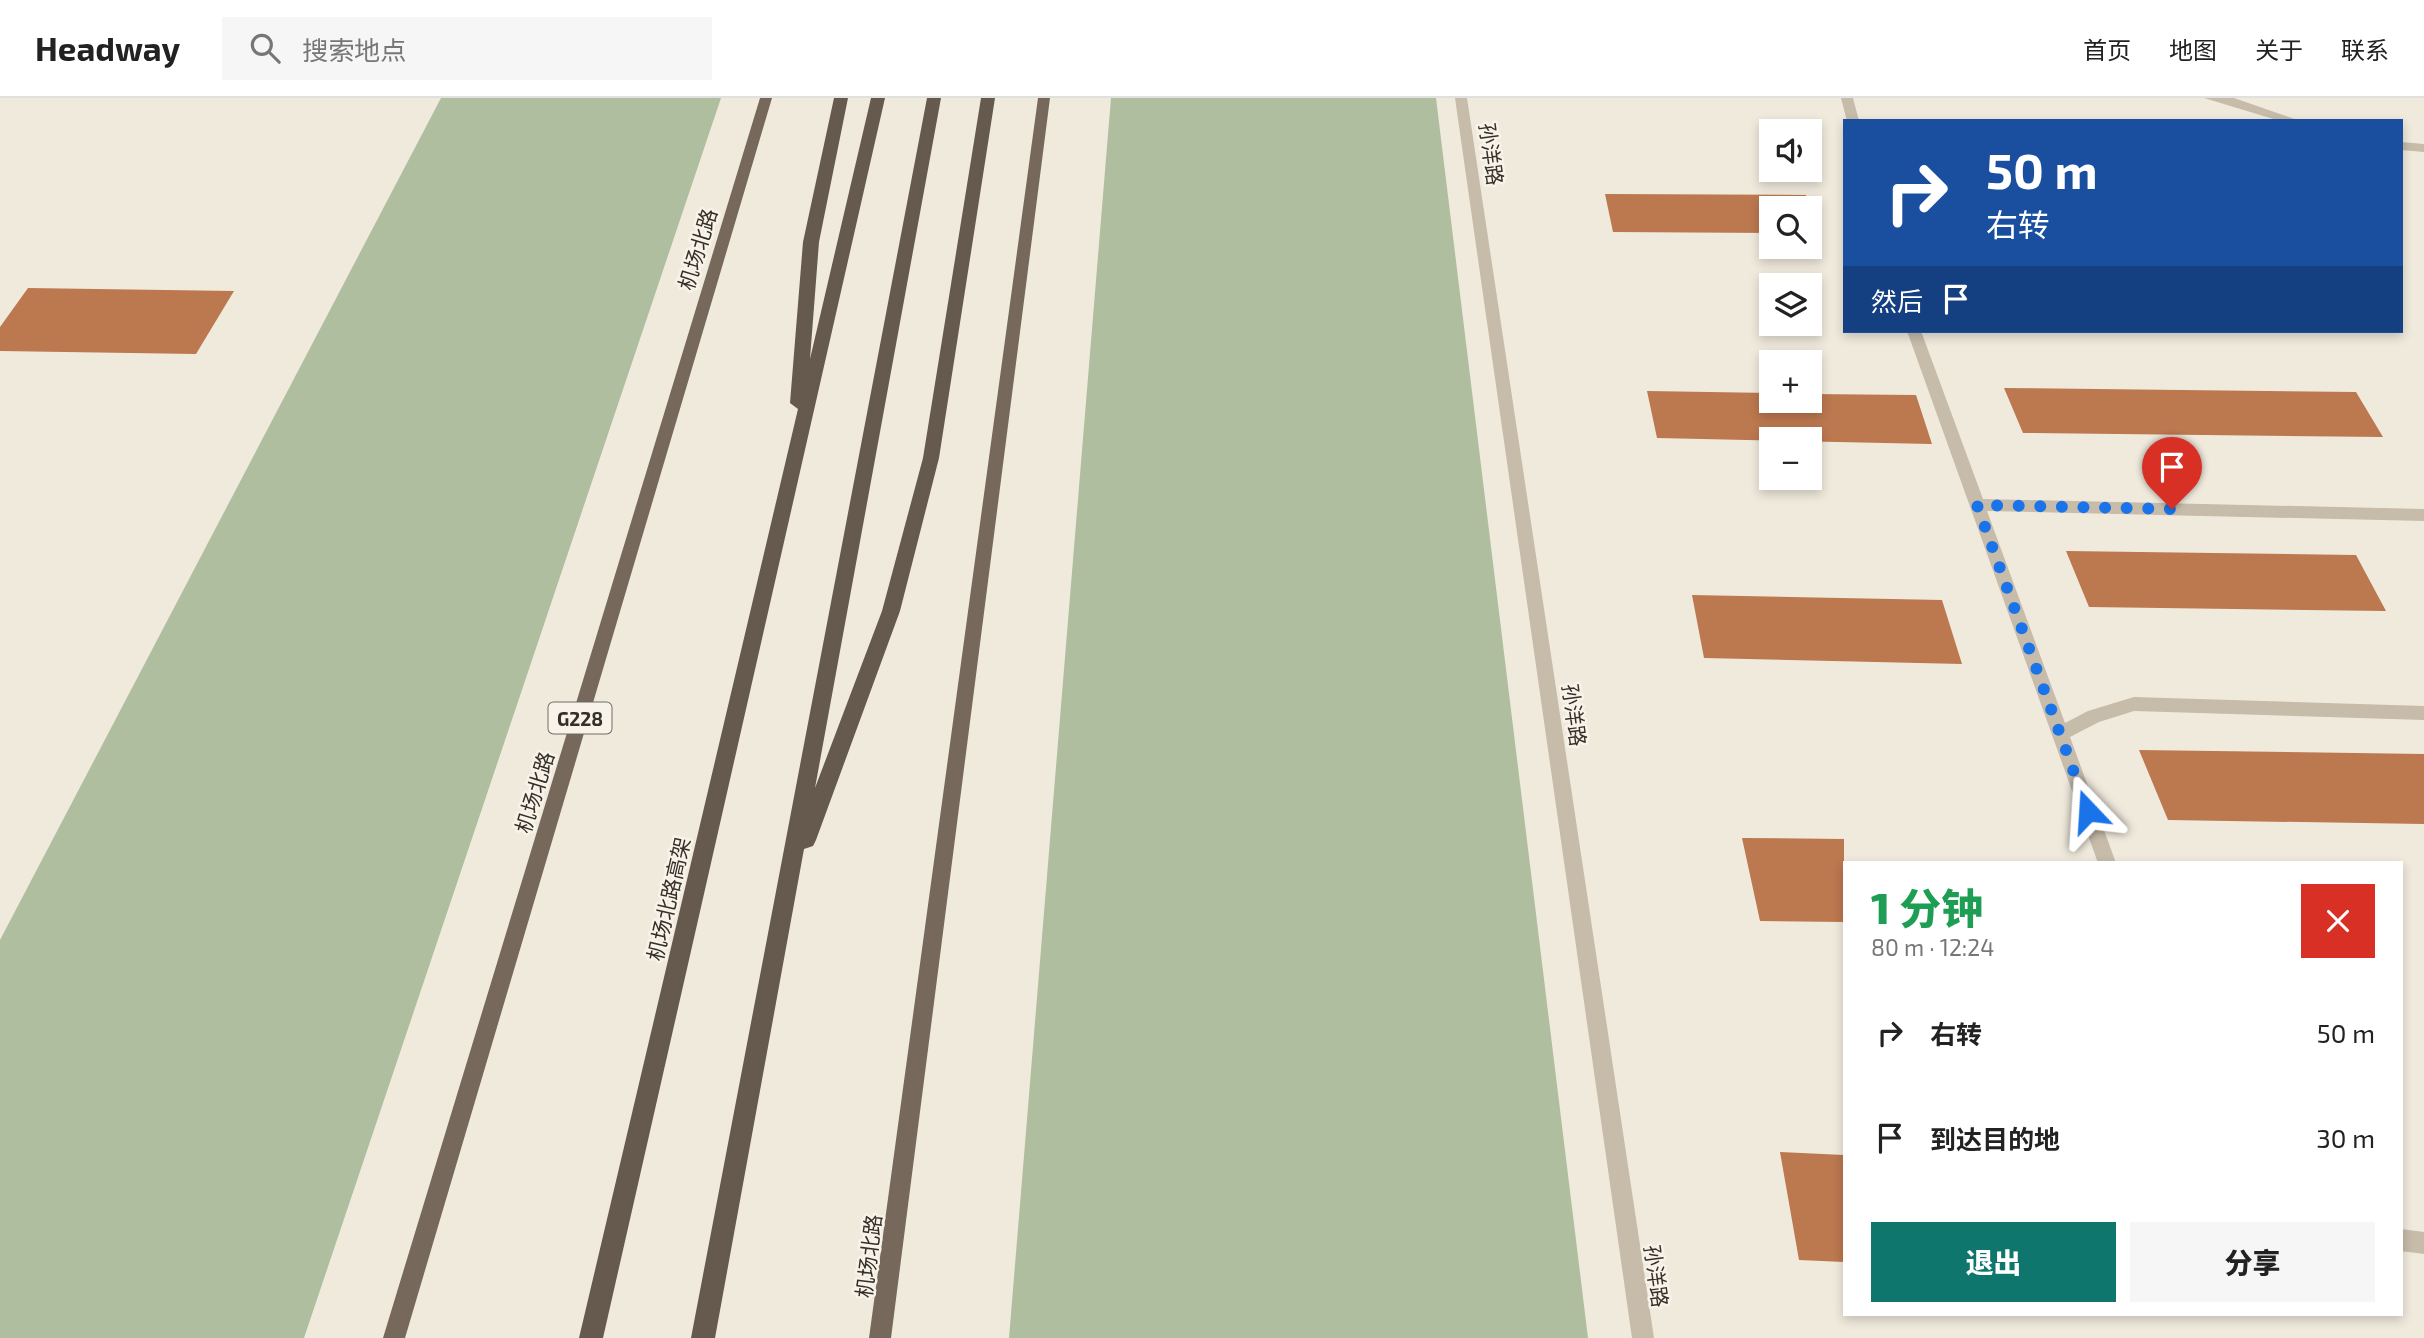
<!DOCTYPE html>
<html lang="zh">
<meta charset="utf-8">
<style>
:root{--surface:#fff;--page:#f6f6f6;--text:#222;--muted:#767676;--line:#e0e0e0;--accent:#0f766e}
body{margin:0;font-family:"Exo 2","Noto Sans SC",sans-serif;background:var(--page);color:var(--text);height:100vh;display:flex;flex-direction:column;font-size:26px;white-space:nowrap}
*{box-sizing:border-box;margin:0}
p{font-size:23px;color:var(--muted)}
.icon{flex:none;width:38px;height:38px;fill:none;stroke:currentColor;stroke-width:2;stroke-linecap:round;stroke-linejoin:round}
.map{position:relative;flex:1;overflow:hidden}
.side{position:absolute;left:1843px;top:763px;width:560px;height:455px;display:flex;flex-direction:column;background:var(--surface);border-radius:0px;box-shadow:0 4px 10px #0003}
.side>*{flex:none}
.hud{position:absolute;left:1843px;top:21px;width:560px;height:214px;border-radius:0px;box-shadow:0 4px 10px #0003;background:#1a4fa0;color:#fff;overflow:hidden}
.buttons{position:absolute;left:1759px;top:21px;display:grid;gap:14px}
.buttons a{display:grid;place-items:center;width:63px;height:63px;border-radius:0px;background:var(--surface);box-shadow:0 4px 10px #0003;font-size:35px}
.pin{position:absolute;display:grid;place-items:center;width:60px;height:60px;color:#fff;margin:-72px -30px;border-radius:50% 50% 50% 0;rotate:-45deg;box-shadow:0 0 7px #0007}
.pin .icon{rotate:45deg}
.me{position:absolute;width:77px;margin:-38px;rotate:340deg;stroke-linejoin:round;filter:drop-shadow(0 0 5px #0008)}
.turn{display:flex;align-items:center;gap:24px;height:147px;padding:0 28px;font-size:32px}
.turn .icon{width:91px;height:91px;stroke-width:2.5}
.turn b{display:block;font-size:49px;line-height:60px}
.then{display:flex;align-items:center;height:66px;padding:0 28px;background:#0003;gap:14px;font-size:26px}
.round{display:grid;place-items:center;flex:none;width:74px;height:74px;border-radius:0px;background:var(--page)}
.overview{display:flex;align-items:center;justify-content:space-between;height:119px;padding:0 28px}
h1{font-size:42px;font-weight:800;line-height:52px;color:#1e9e55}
.button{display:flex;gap:14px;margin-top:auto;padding:14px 28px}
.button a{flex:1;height:80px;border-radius:0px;background:var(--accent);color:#fff;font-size:28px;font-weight:800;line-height:80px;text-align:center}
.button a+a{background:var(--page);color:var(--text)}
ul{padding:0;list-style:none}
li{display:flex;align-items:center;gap:21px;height:105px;padding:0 28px}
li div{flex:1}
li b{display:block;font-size:26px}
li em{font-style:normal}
header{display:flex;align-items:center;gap:42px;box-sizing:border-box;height:98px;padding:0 35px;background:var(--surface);border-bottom:2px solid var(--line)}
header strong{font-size:33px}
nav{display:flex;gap:38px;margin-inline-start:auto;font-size:24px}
.search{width:490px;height:63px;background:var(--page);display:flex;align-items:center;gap:18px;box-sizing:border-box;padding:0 24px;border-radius:0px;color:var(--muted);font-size:26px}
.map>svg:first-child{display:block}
</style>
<header>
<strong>Headway</strong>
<div class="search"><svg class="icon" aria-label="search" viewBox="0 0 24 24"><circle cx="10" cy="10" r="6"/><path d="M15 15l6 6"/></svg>搜索地点</div>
<nav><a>首页</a><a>地图</a><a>关于</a><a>联系</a></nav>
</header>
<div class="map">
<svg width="2424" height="1240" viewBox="0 0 2424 1240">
<rect width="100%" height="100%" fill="#f0eadd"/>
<path fill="#afbe9e" d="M 441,0 L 721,0 L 304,1240 L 0,1240 L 0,842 Z
M 1111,0 L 1436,0 L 1588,1240 L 1009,1240 Z"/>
<path fill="#bc784f" d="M 1605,96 L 1806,97 L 1819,135 L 1810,135 L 1810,110 L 1771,110 L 1771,135 L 1613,134 Z
M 28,190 L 234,193 L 196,256 L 0,253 L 0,229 Z
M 2004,290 L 2356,294 L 2383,339 L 2023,335 Z
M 1647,293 L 1771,295 L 1771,303 L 1810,303 L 1810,296 L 1916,297 L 1932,346 L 1657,340 Z
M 2066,453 L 2356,457 L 2386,513 L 2089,509 Z
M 1692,497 L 1942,502 L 1962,566 L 1704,560 Z
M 2139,652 L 2424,656 L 2424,726 L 2168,722 Z
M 1742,740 L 1844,741 L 1844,824 L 1760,823 Z
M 1780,1054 L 1844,1057 L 1844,1164 L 1799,1162 Z"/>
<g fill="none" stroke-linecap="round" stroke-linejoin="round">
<path fill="#c7bbaa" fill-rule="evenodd" d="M 1841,0 L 1853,0 L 1859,23 L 1847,23 Z
M 2204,0 L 2234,0 L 2300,23 L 2280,23 Z
M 2401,44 L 2424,46 L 2424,54 L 2401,52 Z
M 1907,233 L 1921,233 L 1983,401 L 2424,411 L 2424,423 L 1987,413 L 2065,625 L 2088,613 L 2134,599 L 2424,608 L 2424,622 L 2134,613 L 2099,624 L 2070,639 L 2116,765 L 2098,765 Z
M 2401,1131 L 2424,1134 L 2424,1156 L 2401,1153 Z"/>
<path fill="#c7bbaa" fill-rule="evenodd" d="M 1455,0 L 1467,0 L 1654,1240 L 1632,1240 Z"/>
<path fill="#76685b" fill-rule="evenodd" d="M 760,0 L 772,0 L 405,1240 L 383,1240 Z
M 1038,0 L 1050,0 L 891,1240 L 869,1240 Z"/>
<path fill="#66594e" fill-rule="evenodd" d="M 834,0 L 848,0 L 819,144 L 810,261 L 871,0 L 885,0 L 603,1240 L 579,1240 L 798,311 L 790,305 L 803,144 Z
M 927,0 L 941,0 L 815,690 L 882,513 L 923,360 L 981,0 L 995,0 L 939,360 L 900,513 L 816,742 L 813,748 L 804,751 L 715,1240 L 691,1240 Z"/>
</g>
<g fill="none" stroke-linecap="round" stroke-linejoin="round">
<path stroke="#1a73e8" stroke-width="12" stroke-dasharray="0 21.6" d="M 2088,713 L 1977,407 L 2172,411"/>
</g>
<g text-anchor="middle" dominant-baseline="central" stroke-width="5" stroke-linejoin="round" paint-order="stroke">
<rect fill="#f8f3e9" stroke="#706a63" stroke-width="2" x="548.5" y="604.5" width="63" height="31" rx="5"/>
<g font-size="19" font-weight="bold" fill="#352f29">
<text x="580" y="620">G228</text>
</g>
<g font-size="21" fill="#352f29" stroke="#f8f3e9">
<text transform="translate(1492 56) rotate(82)">孙洋路</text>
<text transform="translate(697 151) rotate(-73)">机场北路</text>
<text transform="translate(1575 617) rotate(82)">孙洋路</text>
<text transform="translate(534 694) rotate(-73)">机场北路</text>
<text transform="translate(668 801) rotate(-77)">机场北路高架</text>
<text transform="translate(868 1158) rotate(-83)">机场北路</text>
<text transform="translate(1657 1178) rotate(82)">孙洋路</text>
</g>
</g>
</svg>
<div class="buttons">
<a><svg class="icon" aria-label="sound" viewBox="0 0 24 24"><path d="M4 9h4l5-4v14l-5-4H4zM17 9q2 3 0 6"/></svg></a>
<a><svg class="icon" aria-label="search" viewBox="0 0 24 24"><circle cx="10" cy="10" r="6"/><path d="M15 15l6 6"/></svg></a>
<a><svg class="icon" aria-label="layers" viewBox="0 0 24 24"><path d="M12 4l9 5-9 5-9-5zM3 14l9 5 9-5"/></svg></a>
<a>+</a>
<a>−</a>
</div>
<div class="pin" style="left:2172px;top:411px;background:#d93025"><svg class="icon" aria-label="arrive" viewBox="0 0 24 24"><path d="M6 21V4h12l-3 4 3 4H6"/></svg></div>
<svg class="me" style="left:2088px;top:713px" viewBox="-20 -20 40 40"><path d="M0-17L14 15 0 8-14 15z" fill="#1a73e8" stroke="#fff" stroke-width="4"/></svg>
<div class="hud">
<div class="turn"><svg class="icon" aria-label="right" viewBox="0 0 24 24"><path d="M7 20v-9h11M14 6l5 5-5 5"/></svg><div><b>50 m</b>右转</div></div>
<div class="then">然后<svg class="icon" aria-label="arrive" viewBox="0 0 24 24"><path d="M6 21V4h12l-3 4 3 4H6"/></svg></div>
</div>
<section class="side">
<div class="overview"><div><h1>1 分钟</h1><p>80 m · 12:24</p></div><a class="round" style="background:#d93025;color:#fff"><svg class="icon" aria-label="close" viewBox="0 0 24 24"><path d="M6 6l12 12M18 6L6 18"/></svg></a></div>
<ul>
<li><svg class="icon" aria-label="right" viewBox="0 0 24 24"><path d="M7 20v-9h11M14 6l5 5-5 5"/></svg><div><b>右转</b></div><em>50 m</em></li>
<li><svg class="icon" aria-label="arrive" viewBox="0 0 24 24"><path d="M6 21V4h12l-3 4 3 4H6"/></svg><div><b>到达目的地</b></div><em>30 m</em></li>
</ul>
<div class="button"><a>退出</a><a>分享</a></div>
</section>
</div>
